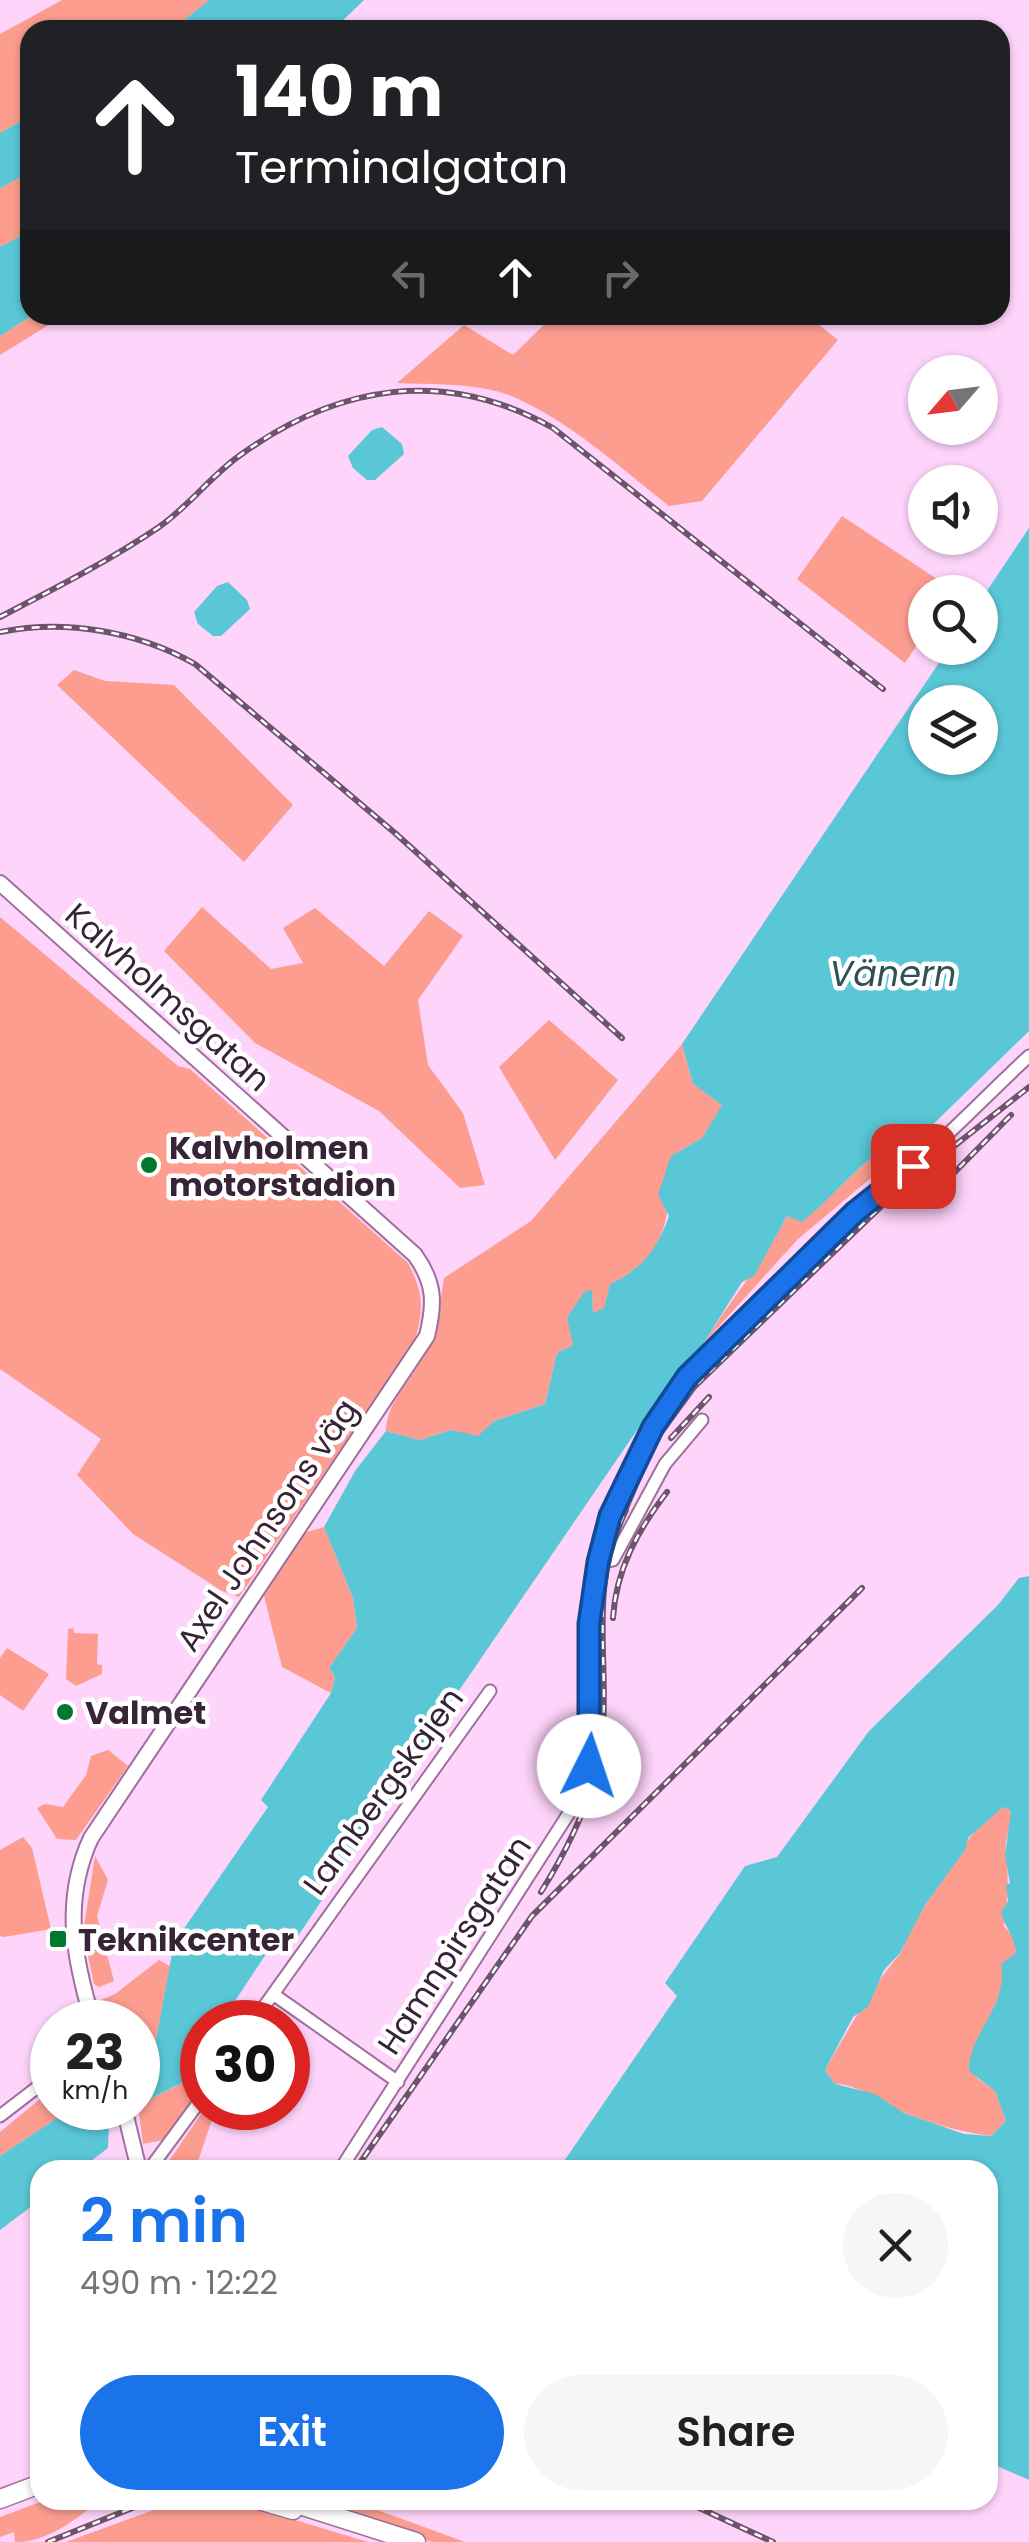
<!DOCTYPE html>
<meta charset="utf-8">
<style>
:root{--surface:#fff;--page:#f6f6f6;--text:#202124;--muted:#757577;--accent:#1a73e8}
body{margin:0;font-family:Poppins,sans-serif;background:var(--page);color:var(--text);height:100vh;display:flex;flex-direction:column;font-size:38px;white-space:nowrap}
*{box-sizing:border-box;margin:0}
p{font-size:32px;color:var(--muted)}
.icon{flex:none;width:55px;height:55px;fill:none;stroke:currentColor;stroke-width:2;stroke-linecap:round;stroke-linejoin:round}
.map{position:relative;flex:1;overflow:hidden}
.side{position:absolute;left:30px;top:2160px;width:968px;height:350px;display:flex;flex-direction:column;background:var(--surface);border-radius:30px;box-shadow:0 2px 8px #0004}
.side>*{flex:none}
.guide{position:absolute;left:20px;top:20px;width:990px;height:305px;border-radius:30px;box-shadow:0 2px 8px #0004;background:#202124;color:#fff;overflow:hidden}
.needle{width:65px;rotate:242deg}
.buttons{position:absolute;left:908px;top:355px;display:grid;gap:20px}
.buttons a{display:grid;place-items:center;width:90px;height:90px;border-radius:50%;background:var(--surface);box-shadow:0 2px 8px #0004;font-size:50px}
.speed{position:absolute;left:30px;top:2000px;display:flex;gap:20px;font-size:50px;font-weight:700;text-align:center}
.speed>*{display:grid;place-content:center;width:130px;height:130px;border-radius:50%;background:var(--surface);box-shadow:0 2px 8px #0004;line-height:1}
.speed small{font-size:25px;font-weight:400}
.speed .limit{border:15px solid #d22;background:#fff;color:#111}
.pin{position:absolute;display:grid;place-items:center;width:85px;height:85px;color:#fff;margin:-42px;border-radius:20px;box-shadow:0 5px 15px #0006}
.me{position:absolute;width:110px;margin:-55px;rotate:4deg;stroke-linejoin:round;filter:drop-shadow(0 0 8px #0008)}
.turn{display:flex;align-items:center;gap:35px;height:210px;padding:0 50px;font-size:45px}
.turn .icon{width:130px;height:130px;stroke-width:2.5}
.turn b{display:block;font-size:70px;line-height:85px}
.lanes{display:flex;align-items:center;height:95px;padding:0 50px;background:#0003;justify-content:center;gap:50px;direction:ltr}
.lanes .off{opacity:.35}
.round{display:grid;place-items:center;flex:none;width:105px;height:105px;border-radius:52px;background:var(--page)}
.headline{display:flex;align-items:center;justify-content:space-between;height:170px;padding:0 50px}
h1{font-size:60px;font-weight:600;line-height:75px;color:var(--accent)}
.primary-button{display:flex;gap:20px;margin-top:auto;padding:20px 50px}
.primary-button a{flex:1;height:115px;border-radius:60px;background:var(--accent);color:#fff;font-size:40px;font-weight:600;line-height:115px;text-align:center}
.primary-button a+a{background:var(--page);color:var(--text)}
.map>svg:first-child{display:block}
</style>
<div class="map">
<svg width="1029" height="2542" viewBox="0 0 1029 2542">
<rect width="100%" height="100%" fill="#fed4fb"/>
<path fill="#fc9d90" d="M 62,0 L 209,0 L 172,30 L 30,30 L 30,116 L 0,133 L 0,34 Z
M 30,163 L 30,265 L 0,280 L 0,181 Z
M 33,315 L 65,315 L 0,355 L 0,336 Z
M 554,315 L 807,315 L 838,340 L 702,501 L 669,506 C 622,469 573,424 518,399 C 482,382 436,385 397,383 L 464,325 L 513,355 Z
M 842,516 L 952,589 L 925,592 L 925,632 L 905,663 L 797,579 Z
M 74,670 L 105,681 L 174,685 L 293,805 L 244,862 L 57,685 Z
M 202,907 L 271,969 L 303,963 L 283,928 L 315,908 L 384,966 L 429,911 L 463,936 L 418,1000 L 428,1065 L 463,1113 L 485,1185 L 460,1188 L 379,1111 L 255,1043 L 164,951 Z
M 0,917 L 178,1066 L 190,1069 L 408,1263 C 424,1293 424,1311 414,1343 L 239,1597 L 222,1591 L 133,1534 L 77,1475 L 101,1439 L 0,1369 Z
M 549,1020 L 618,1080 L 555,1160 L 499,1067 Z
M 682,1044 L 693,1084 L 723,1104 L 702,1138 L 671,1156 C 669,1216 670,1255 610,1284 L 605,1308 L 593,1314 L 592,1291 L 583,1293 L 573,1345 L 557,1353 L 545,1404 L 494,1421 L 478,1437 L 451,1430 L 420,1440 L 386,1431 C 387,1400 412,1381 424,1354 C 436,1330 440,1305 444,1278 L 531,1221 Z
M 920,1137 L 798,1239 L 703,1344 C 731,1299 763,1263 787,1216 L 802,1221 C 841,1192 871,1143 920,1137 Z
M 324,1527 L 353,1598 L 357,1628 L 329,1668 L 335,1677 L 331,1693 L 282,1667 L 264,1596 L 304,1533 Z
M 73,1628 L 74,1633 L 98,1634 L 97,1664 L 102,1665 L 102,1674 L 76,1686 L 66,1679 L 68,1629 Z
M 7,1648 L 49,1674 L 23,1711 L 0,1695 L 0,1658 Z
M 108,1750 L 128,1766 L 76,1840 L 57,1839 L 37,1808 L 45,1804 L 63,1807 L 86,1775 L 91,1756 Z
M 1003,1807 L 1011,1811 C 1012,1825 1004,1838 1006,1853 C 1009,1882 1008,1896 1004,1926 L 1015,1939 L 1016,1953 L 980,2041 L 977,2078 L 995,2091 L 1006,2121 L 991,2136 C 960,2132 929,2123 900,2111 C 878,2102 859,2084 835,2084 L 825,2070 C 848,2030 870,1990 899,1955 C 904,1948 907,1936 912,1927 C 932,1896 973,1820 1003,1807 Z
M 23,1837 L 32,1848 L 51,1929 L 4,1937 L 0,1936 L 0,1850 Z
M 95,1856 L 108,1880 L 97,1916 L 114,1981 L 99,1987 L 94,1984 L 83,1933 Z
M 159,1960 L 170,1966 L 154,2050 L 138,2079 L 138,2022 L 103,2022 L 96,2002 L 115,1994 Z
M 189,2080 L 201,2088 L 163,2140 L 143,2144 L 138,2105 Z
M 52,2089 L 52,2108 L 72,2108 L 0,2156 L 0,2132 Z
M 205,2108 L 216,2108 L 195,2170 L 163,2170 Z
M 46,2500 L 101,2500 C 74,2520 49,2542 15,2542 L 14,2532 L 0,2537 L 0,2517 Z
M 181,2500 L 229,2500 L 368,2542 L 66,2542 Z
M 301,2500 L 350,2500 L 465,2542 L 432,2542 Z"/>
<path fill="#5ac7d7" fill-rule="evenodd" d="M 209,0 L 364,0 L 333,30 L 172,30 Z
M 30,116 L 30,172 L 0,188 L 0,133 Z
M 30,231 L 33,315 L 0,336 L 0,247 Z
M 382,427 L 402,444 L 404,454 L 375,480 L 367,480 L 353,468 L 348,456 L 372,430 Z
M 1029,528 L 1029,1031 L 920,1137 C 870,1143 841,1192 802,1222 L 787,1216 L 754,1276 L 742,1282 L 703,1344 L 648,1414 L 404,1771 L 394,1767 L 381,1787 L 394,1796 L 344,1867 L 331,1858 L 315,1882 L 328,1891 L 298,1936 L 284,1927 L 233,2004 L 246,2013 L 240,2022 L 202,2022 L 201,2088 L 188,2080 L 138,2105 L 138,2079 L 154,2050 L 174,1943 L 268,1807 L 261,1800 L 331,1693 L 335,1677 L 329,1668 L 357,1628 L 353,1598 L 324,1527 L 355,1471 L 386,1431 L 420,1440 L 451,1430 L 478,1436 L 494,1421 L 545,1404 L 557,1353 L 573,1345 L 567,1318 L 584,1292 L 592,1290 L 593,1313 L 604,1308 L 610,1284 C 642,1269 657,1250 669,1216 L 658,1195 L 671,1156 L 702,1138 L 722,1105 L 693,1084 L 682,1044 L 949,648 L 980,648 L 980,601 ZM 980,702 L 980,758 L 925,758 L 925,702 Z
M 228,582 L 247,600 L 250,609 L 221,636 L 213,636 L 198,624 L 194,612 L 217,586 Z
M 1029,1576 L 1029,2480 L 988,2462 L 988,2170 L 558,2170 L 677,1996 L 665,1983 L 745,1866 L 777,1857 L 869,1731 L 998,1605 L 1019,1578 ZM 1003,1807 L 1011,1811 L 1005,1855 L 1010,1883 L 1006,1885 L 1008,1901 L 1001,1912 C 1005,1928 1015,1936 1016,1953 L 1001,1964 C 1009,2006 967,2036 969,2071 L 995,2091 L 1006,2121 L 991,2136 L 964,2134 L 904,2113 L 875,2094 L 835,2084 L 825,2070 L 853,2017 L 868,2007 L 884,1970 L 900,1953 L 925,1905 L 965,1850 L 968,1838 Z
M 72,2108 L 134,2108 L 109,2124 L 108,2148 L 79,2170 L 40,2170 L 40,2200 L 0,2230 L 0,2156 Z"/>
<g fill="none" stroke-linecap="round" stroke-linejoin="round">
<defs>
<path id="minor" d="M 597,1562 C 644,1384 779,1281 913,1166 C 953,1131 990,1092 1029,1056
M 273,1994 L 398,2082
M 253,2022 L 490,1691
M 0,2116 L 52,2076
M 149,2170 L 202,2098
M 340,2170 L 569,1813 L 589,1766 L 589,1623 L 597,1562 L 613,1560 L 665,1464 L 702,1420"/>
<path id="tertiary" d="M 0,883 L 415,1255 C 435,1283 435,1303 427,1336 L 91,1838 C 62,1901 74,1959 93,2022
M 124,2108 L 139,2170"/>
<path id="primary" d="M 0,2499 L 40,2484
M 259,2500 L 293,2510
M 284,2500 L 416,2542"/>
</defs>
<use href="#minor" stroke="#9e6f9c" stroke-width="15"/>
<use href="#tertiary" stroke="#9e6f9c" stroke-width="18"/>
<use href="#primary" stroke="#9e6f9c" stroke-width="21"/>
<use href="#minor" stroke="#fff" stroke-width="11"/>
<use href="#tertiary" stroke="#fff" stroke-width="14"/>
<use href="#primary" stroke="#fff" stroke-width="18"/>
<defs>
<path id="rail" d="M 0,617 C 54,589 109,561 159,527 C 189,506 210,477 239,456 C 338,384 445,367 553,428 L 883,689
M 0,632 C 65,619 137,631 195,664 L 395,833 L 622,1038
M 948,1179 L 1011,1115
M 671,1438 L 709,1397
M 620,1522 L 654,1442 L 694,1387 L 896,1192 L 1029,1087
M 613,1618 C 616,1569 638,1530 667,1492
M 541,1892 C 571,1844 599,1787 603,1728 C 608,1647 589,1588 626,1510
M 355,2170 L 532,1916 L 862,1588
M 682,2500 L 773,2542
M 48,2542 L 152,2500"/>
</defs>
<use href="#rail" stroke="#6d546c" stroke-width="6"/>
<use href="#rail" stroke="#fff" stroke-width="2.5" stroke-dasharray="8" stroke-linecap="butt"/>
</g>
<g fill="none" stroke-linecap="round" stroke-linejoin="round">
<defs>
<path id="route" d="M 589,1766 L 589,1624 L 598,1562 L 610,1516 L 653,1427 L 687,1377 L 855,1212 L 913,1166"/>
</defs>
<use href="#route" stroke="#114b97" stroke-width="25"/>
<use href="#route" stroke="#1a73e8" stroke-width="18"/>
</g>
<g fill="#00782e" stroke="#fff" stroke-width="4">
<circle cx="149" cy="1165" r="10"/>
<circle cx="65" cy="1712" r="10"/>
<rect x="48" y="1929" width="20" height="20" rx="5"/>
</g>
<g text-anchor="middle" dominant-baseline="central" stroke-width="9" stroke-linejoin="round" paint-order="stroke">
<g font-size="32" fill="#372436" stroke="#fff">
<text transform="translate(168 997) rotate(42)">Kalvholmsgatan</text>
<text transform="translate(267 1525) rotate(-56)">Axel Johnsons väg</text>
<text transform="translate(383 1791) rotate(-54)">Lambergskajen</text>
<text transform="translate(454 1945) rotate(-57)">Hamnpirsgatan</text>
</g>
<g font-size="32" font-weight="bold" fill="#372436" stroke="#fff" text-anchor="start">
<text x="169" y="1147">Kalvholmen<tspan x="169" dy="37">motorstadion</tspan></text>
<text x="85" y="1712">Valmet</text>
<text x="78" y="1939">Teknikcenter</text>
</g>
<g font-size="35" font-style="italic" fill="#2f5055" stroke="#fff">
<text x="893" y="973">Vänern</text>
</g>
</g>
</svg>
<div class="buttons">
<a><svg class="needle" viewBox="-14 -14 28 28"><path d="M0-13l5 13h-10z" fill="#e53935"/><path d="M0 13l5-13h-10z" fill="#757577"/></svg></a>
<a><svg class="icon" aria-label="sound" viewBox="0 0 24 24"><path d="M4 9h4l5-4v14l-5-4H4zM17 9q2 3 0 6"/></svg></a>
<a><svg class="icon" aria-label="search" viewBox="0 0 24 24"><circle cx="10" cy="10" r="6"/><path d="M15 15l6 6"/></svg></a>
<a><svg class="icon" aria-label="layers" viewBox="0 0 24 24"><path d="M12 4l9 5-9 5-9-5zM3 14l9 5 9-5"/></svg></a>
</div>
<div class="speed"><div>23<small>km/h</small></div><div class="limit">30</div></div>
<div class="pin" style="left:913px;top:1166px;background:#d93025"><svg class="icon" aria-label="arrive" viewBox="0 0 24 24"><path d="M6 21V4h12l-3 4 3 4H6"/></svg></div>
<svg class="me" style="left:589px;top:1766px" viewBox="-20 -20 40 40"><circle r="19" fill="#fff"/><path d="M0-13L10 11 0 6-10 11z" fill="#1a73e8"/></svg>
<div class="guide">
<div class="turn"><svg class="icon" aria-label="ahead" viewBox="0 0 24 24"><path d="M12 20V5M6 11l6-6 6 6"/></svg><div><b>140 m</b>Terminalgatan</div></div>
<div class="lanes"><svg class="icon off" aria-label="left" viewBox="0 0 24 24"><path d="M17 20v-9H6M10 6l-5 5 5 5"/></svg><svg class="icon" aria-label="ahead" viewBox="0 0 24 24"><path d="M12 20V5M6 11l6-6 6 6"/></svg><svg class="icon off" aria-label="right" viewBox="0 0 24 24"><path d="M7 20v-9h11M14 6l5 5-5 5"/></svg></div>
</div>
<section class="side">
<div class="headline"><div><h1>2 min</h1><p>490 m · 12:22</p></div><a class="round"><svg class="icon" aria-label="close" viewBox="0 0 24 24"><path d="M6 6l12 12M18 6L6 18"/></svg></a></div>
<div class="primary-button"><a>Exit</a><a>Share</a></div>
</section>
</div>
